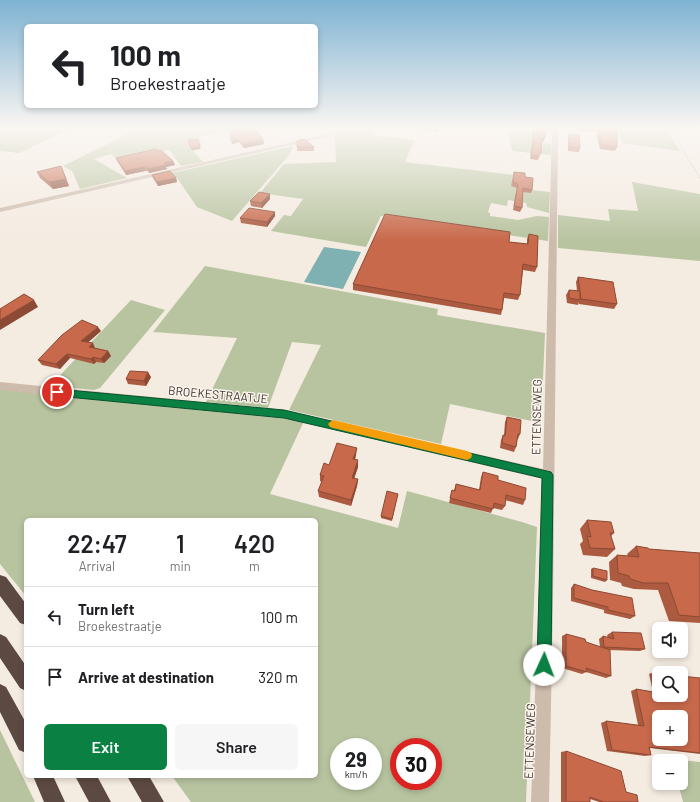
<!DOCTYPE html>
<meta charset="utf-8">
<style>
:root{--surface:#fff;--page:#f6f6f6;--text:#202124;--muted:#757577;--line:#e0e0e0;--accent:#0b8043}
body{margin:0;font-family:Barlow,sans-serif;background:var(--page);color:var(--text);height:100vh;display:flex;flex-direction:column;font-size:15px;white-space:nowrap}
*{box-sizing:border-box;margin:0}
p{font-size:13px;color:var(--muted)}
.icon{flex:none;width:22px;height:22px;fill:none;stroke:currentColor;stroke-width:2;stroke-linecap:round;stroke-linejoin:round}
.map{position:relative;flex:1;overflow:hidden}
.drawer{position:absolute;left:24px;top:518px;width:294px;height:260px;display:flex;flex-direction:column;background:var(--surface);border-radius:6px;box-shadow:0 2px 6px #0003}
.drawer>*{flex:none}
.top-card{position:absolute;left:24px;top:24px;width:294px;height:84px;border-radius:6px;box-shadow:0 2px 6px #0003;background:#fff;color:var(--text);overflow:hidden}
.tools{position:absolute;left:652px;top:622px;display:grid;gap:8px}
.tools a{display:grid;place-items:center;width:36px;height:36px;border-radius:6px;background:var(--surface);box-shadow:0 2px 6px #0003;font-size:20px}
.speed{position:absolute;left:330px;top:738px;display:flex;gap:8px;font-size:20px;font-weight:700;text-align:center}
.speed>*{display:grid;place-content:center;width:52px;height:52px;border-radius:50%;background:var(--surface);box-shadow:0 2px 6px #0003;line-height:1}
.speed small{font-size:10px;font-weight:400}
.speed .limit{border:6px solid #d22;background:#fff;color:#111}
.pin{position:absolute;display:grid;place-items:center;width:34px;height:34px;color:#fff;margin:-17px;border:2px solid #fff;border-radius:50%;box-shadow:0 1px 4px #0007}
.me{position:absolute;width:44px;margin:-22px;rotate:2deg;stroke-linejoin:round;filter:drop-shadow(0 0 3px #0008)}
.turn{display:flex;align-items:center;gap:14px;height:84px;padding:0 20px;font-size:18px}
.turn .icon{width:52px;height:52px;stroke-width:2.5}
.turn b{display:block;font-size:28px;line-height:34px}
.eta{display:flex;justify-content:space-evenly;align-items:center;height:68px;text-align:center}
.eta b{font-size:24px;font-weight:600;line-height:28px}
.action{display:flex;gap:8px;margin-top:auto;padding:8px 20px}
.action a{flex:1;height:46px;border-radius:6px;background:var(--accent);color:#fff;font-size:16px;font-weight:600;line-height:46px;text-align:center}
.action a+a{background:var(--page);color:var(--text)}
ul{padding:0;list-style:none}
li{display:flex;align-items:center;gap:12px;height:60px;padding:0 20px;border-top:1px solid var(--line)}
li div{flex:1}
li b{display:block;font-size:15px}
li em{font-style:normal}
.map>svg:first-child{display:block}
</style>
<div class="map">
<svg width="700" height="802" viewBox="0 0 700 802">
<rect width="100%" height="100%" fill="#f4ebe1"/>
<path fill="#b8c4a0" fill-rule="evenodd" d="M 0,128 L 72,128 L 19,153 L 0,151 Z
M 139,128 L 240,128 L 240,129 L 200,136 L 201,149 L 193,151 L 203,162 L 181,166 L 169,150 L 123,159 L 122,158 L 116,159 L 111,154 L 94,159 L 127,178 L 80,189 L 72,171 L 63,166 Z
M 369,128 L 374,128 L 371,135 L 414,140 L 405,162 L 522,176 L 521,189 L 550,192 L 549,213 L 527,207 L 526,203 L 508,200 L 507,206 L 491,203 L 488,212 L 490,213 L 490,216 L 518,220 L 537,216 L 549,217 L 548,241 L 381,216 L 366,247 L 271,231 L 284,215 L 291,216 L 303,199 L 260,193 L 284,164 L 336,162 L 335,136 Z
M 617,128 L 665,128 L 680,151 L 623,143 Z
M 508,129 L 533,132 L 533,142 L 551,144 L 551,155 L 512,151 Z
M 293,146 L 290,154 L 232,221 L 197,207 L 177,178 L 170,179 L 168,174 Z
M 632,182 L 700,194 L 700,261 L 558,248 L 558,215 L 610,221 L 608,209 L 638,211 Z
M 205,266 L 438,309 L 437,315 L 545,333 L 541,423 L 450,404 L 441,444 L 289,410 L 321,345 L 292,342 L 268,408 L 206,402 L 237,338 L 153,332 Z
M 131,300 L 165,310 L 100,388 L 94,390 L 50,386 Z
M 0,388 L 292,418 L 304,421 L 270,494 L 398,528 L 407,491 L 522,522 L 537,527 L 526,802 L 191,802 L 172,776 L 316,776 L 316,520 L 26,520 L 26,596 L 0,564 ZM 339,747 L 373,747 L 373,781 L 339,781 ZM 399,747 L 433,747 L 433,781 L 399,781 Z
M 0,730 L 35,802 L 0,802 Z
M 672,759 L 700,762 L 700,802 L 683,802 L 678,783 L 681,783 L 681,761 L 672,761 Z"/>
<path fill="#7fb0b2" d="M 324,247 L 361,252 L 343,289 L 304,282 Z"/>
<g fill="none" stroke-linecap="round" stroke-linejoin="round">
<path stroke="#b9a596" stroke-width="1" stroke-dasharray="1 1" stroke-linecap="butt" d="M 669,128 L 700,178"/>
<path fill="#cdbbac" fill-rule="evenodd" d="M 355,128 L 365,128 L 0,212 L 0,208 Z
M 552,128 L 558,128 L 553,604 L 549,802 L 531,802 L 543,479 L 284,418 L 0,390 L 0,382 L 284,410 L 543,469 Z"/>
<path fill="#5c4a42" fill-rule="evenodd" d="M 0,575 L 6,577 L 26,604 L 26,625 L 20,623 L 0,596 Z
M 0,634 L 6,637 L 26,666 L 26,691 L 20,688 L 0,658 Z
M 0,684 L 6,687 L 26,723 L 26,753 L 19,750 L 0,712 Z
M 33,776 L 53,776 L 65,802 L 44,802 Z
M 75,776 L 97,776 L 111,802 L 89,802 Z
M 127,776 L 149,776 L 164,802 L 142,802 Z"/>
</g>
<path fill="#ac5a40" d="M 414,128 L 439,128 L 438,132 L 420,129 L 419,131 Z
M 532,128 L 546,128 L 544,141 L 542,142 L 541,152 L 538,160 L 530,159 L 533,137 Z
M 578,128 L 617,128 L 617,147 L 615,151 L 600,149 L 596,132 L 578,130 Z
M 230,130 L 263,140 L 264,144 L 244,148 L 239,142 L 232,144 Z
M 569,134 L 580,148 L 579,152 L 568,151 L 568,138 Z
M 297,147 L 314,147 L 314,151 L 297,151 Z
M 157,151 L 173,161 L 175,165 L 166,167 L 167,169 L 149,173 L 148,171 L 145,171 L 126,175 L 117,161 L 116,158 Z
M 61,166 L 69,186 L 53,189 L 40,178 L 37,172 Z
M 514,172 L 525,177 L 532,190 L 531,193 L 523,192 L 522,208 L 520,212 L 513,210 L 517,188 L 511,186 Z
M 152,175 L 176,178 L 177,182 L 158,186 L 153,178 Z
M 270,199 L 262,208 L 251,206 L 250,201 Z
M 275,212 L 275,216 L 267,227 L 241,223 L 240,218 Z
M 529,234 L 537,267 L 535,272 L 523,270 L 520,295 L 518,300 L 504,298 L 502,310 L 501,315 L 353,290 L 353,284 L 509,242 L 527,244 L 527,239 Z
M 578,277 L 617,304 L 614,309 L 579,304 L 579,302 L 578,305 L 567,303 L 566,295 L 569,290 L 577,291 L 576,282 Z
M 101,331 L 88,342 L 95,348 L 108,351 L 111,356 L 104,363 L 96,362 L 94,364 L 70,358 L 60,369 L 42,365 L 38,360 Z
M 151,377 L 146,386 L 128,384 L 126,379 Z
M 507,417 L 520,434 L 518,439 L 517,439 L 516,447 L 514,452 L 500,448 L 501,440 L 503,435 L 504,435 L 505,422 Z
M 356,455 L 355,460 L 358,467 L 354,479 L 358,479 L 357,486 L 351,506 L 319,497 L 318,491 L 322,482 L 320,481 L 320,475 L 329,465 Z
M 483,472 L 498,480 L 525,500 L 523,505 L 505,500 L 505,506 L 502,510 L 493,508 L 491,513 L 449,503 L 452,490 L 454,490 L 456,484 L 479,490 L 481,477 Z
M 398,494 L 392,521 L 381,518 L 381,516 Z
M 587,520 L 614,533 L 611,536 L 615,549 L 607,557 L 583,555 L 580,544 L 583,541 L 580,529 Z
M 636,546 L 649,549 L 700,553 L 700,623 L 669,621 L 658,590 L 634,589 L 622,586 L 621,583 L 610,580 L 609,562 L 617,555 L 628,556 L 627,554 Z
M 593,568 L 607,580 L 605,582 L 591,578 L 591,569 Z
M 574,584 L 635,616 L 630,619 L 604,613 L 604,610 L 571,601 L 571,588 Z
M 612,632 L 645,649 L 640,651 L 608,650 L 611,676 L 606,678 L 586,672 L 582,674 L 562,668 L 562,636 L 566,634 L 586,642 L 600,647 L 599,639 L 603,636 L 608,638 L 607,635 Z
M 654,672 L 659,673 L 659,695 L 700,678 L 700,754 L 650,748 L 651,755 L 645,756 L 607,751 L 601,723 L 606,721 L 638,725 L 631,691 L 636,689 L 653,692 L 649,674 Z
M 566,751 L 626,792 L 638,802 L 599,802 L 590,799 L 590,802 L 561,802 L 561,752 Z"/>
<path fill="#8c4a34" d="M 545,137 L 544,141 L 541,142 L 542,138 Z
M 238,139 L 239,142 L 232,144 L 231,140 Z
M 263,140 L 264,144 L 244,148 L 243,144 Z
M 200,147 L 200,149 L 192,150 L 191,148 Z
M 173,161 L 175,165 L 166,167 L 167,169 L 149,173 L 148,169 L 164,163 Z
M 61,166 L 69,186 L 53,189 L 49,182 Z
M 144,167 L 145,171 L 126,175 L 125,171 Z
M 176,178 L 177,182 L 158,186 L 157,182 Z
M 270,194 L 270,199 L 262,208 L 261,203 Z
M 275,212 L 275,216 L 267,227 L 267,222 Z
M 34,300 L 38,307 L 0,330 L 0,320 Z
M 98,327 L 101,331 L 84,346 L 81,341 Z
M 93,343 L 95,348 L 89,347 Z
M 108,351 L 111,356 L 104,363 L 101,359 Z
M 67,354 L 70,358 L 60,369 L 56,364 Z
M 93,357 L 96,362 L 94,364 L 91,359 Z
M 148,372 L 151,377 L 146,386 L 144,381 Z
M 357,448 L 356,455 L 353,465 L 353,459 Z
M 358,460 L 358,467 L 352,484 L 352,478 Z
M 358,479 L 357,486 L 351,506 L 351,500 Z"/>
<path fill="#c8694b" stroke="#8c4a34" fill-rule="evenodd" d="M 247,128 L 255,128 L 263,140 L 243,144 L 238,139 L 231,140 L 230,130 Z
M 533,128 L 546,128 L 545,137 L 542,138 L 541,152 L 539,156 L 531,155 L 534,133 Z
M 598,128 L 617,128 L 617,147 L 601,145 Z
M 569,134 L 579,135 L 580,148 L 570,147 Z
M 198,139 L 200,147 L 191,148 L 188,140 Z
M 304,139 L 314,147 L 297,147 L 297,141 Z
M 156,149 L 157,151 L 161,150 L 173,161 L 164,163 L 165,165 L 148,169 L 147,167 L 144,167 L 125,171 L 116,158 Z
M 61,166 L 66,179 L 49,182 L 37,172 Z
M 170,171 L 176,178 L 157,182 L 152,175 Z
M 514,172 L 525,173 L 525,177 L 533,178 L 532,190 L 523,188 L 522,208 L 514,206 L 518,184 L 513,182 Z
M 259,192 L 270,194 L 261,203 L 250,201 Z
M 249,208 L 275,212 L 267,222 L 240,218 Z
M 385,214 L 510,232 L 509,242 L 528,244 L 529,234 L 538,236 L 537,267 L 523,264 L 520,295 L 504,293 L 502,310 L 353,284 Z
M 578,277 L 613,282 L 617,304 L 581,299 Z
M 569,290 L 580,291 L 580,300 L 569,298 Z
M 24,294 L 34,300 L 0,320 L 0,309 Z
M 82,320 L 98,327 L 81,341 L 93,343 L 89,347 L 108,351 L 101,359 L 93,357 L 91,359 L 67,354 L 56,364 L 38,360 L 62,335 Z
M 130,371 L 148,372 L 144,381 L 126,379 Z
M 507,417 L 521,420 L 520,434 L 518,434 L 516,447 L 502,443 L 503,435 L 505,436 Z
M 337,443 L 357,448 L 353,459 L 358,460 L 352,478 L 358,479 L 351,500 L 318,491 L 324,476 L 320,475 L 324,463 L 329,465 Z
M 483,472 L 498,476 L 498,480 L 526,488 L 525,500 L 506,495 L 505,506 L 494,503 L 493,509 L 450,498 L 452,490 L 455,491 L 456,484 L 480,490 Z
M 387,491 L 398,494 L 392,519 L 381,516 Z
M 587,520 L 611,522 L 614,533 L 610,533 L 615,549 L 590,548 L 587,536 L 591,537 Z
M 636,546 L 648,548 L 649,549 L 700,553 L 700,617 L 679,615 L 668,583 L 643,583 L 630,579 L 629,576 L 618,573 L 617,555 L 639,557 Z
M 593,568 L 607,571 L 607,580 L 593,576 Z
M 574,584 L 592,590 L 632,598 L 635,616 L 608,610 L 608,607 L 574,598 Z
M 612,632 L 641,633 L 645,649 L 604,647 L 603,636 L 614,639 Z
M 566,634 L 585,639 L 586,642 L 610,650 L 611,676 L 586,668 L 587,672 L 566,666 Z
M 654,672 L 662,673 L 659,673 L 659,691 Z
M 681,676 L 700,678 L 700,753 L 649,747 L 651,755 L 612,750 L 606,721 L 644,726 L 636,689 L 659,693 L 659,695 L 681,695 ZM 659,717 L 681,717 L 681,739 L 659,739 Z
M 566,751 L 621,771 L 626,792 L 637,795 L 638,802 L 604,802 L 590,797 L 590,802 L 566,802 Z
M 681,775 L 684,776 L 687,784 L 674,783 L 681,783 Z"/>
<linearGradient id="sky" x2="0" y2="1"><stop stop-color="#7eb2d2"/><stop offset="0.53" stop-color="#faf6f2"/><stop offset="1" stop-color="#faf6f2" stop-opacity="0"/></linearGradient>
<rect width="700" height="241" fill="url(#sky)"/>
<path fill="#0b8043" stroke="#07532c" d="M 57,389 L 284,410 L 551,472 L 553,475 L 551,665 L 549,670 L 544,672 L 539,670 L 537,665 L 542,478 L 284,418 L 57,396 L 53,392 Z"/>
<path fill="#f59e0b" d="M 333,420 L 467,451 L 471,453 L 472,455 L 471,458 L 467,460 L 333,428 L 330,427 L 328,424 L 330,422 Z"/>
<g text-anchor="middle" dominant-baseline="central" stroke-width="3" stroke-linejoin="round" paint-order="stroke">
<g font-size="12" fill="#3b302b" stroke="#fbf5ee">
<text transform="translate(218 394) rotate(5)">BROEKESTRAATJE</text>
<text transform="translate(536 417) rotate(-89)">ETTENSEWEG</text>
<text transform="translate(529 741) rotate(-88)">ETTENSEWEG</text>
</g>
</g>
</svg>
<div class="tools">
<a><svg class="icon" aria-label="sound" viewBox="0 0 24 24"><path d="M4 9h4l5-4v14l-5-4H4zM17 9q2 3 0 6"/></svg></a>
<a><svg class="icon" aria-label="search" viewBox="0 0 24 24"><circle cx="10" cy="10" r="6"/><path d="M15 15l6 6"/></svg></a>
<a>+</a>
<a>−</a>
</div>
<div class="speed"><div>29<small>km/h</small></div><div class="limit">30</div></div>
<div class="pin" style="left:57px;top:392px;background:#d93025"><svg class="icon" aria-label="arrive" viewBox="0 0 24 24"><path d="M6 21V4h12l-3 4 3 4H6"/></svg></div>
<svg class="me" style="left:544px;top:665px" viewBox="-20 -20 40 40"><circle r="19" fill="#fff"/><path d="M0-13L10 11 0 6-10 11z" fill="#0b8043"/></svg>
<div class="top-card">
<div class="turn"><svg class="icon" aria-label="left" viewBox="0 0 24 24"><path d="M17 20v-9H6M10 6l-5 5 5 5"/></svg><div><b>100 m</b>Broekestraatje</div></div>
</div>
<section class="drawer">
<div class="eta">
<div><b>22:47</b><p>Arrival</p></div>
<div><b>1</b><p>min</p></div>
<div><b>420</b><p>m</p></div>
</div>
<ul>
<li><svg class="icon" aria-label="left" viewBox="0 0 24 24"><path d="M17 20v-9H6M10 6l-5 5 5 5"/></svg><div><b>Turn left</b><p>Broekestraatje</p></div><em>100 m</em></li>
<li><svg class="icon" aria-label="arrive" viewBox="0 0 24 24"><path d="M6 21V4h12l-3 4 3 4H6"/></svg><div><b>Arrive at destination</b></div><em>320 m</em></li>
</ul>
<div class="action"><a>Exit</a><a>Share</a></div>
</section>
</div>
